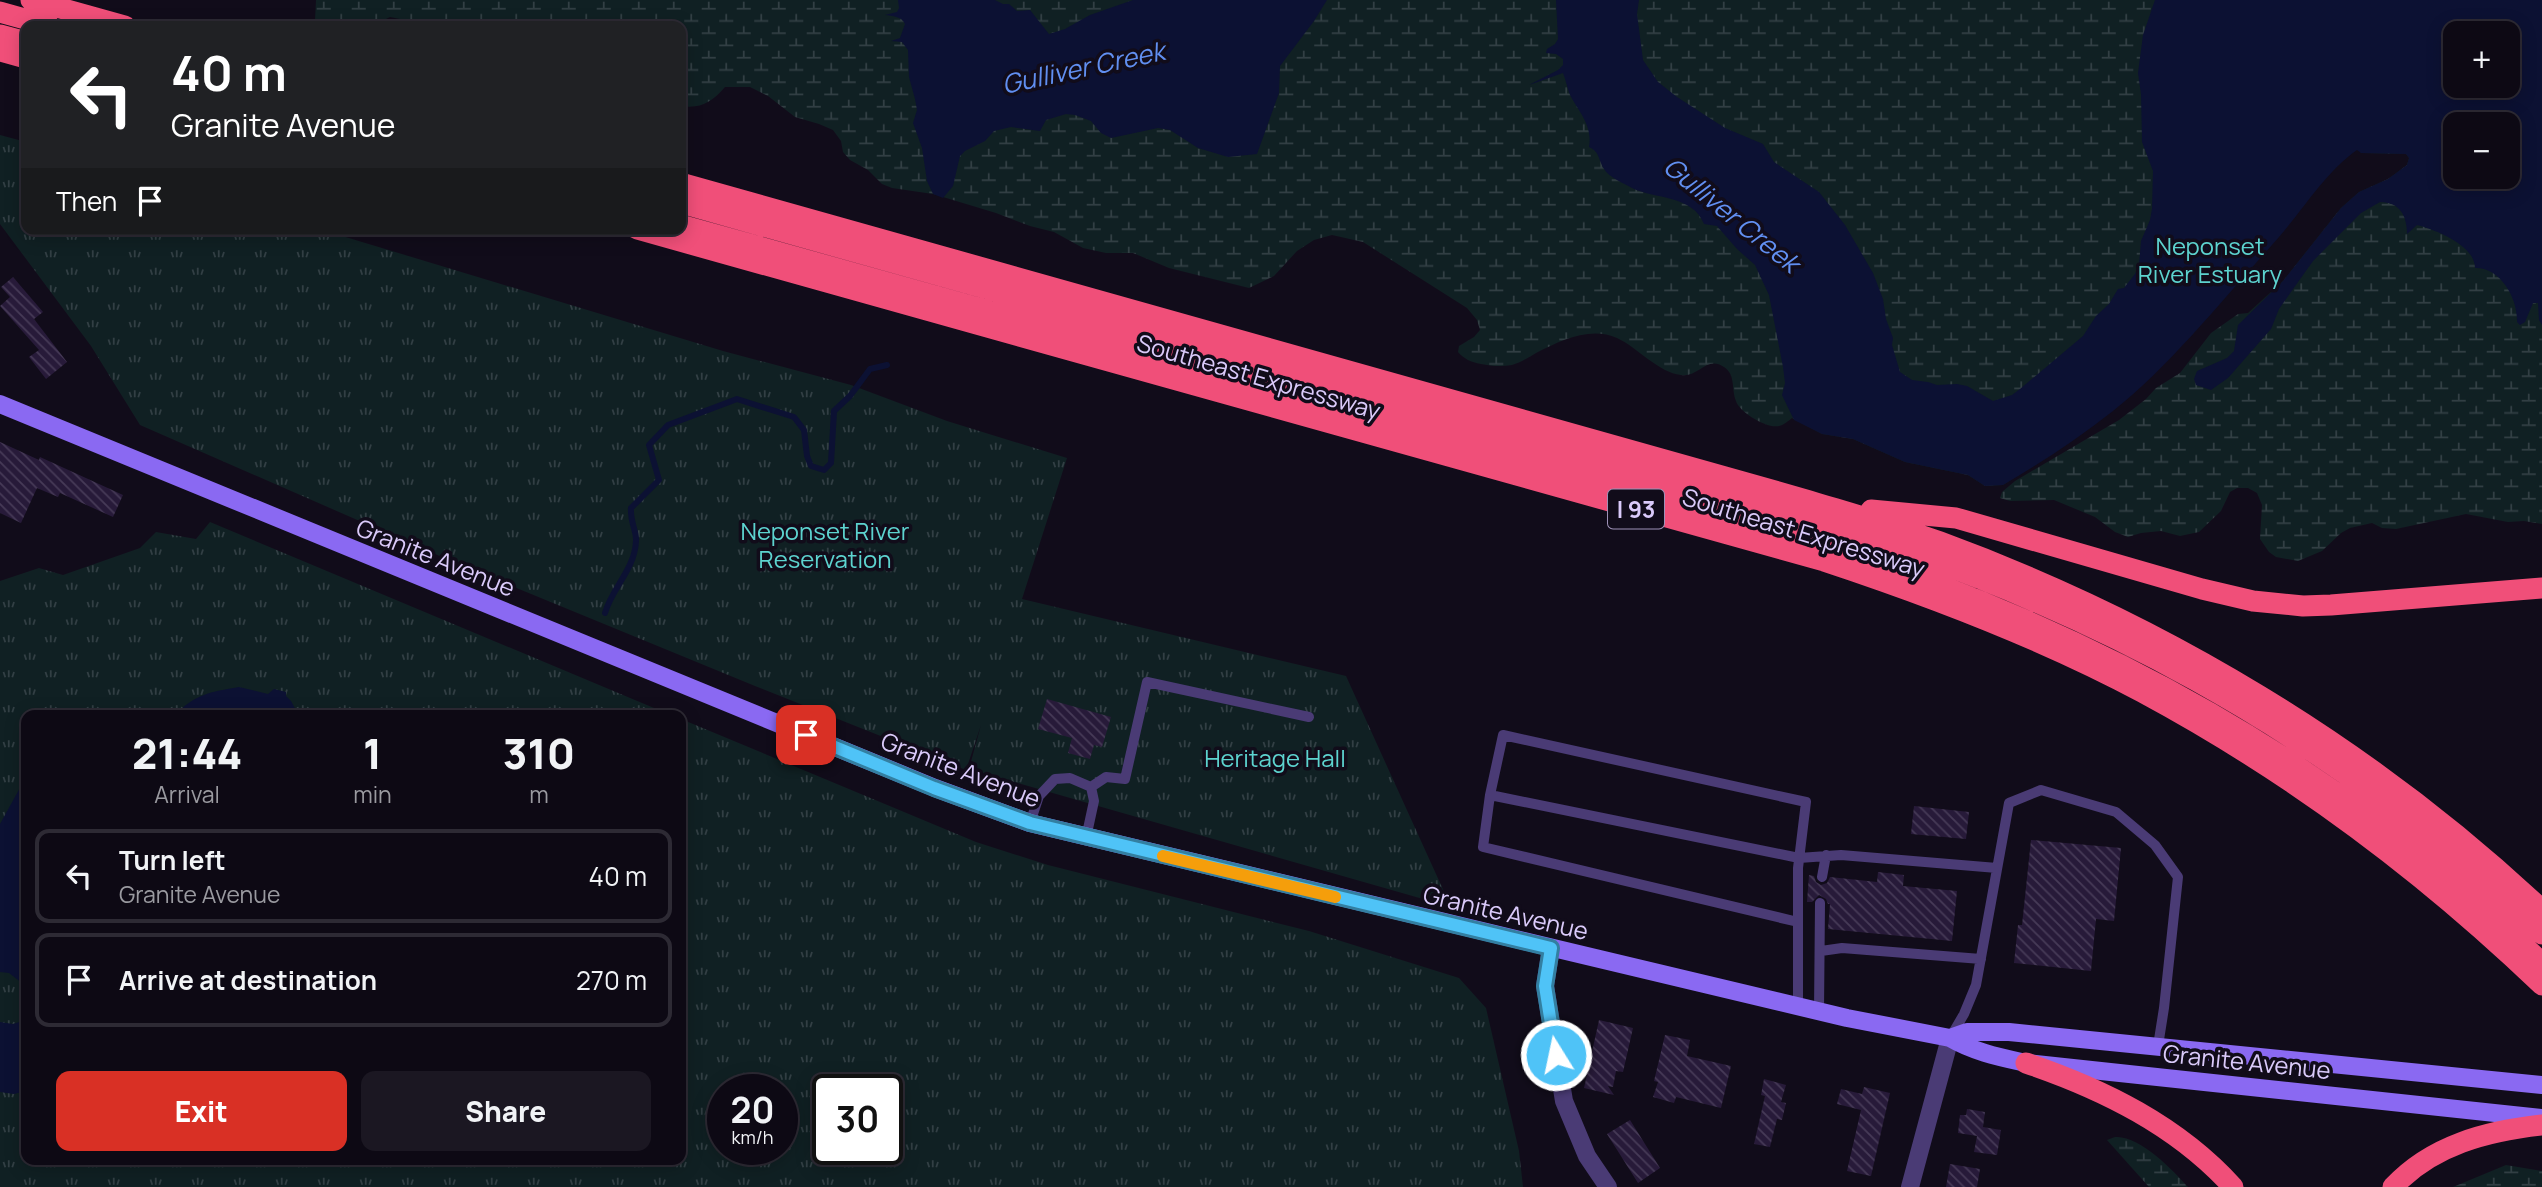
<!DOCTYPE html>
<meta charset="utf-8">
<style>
:root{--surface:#0d0914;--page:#1b1722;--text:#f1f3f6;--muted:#9a9aa0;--line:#2d2a34;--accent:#d93025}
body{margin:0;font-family:Manrope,sans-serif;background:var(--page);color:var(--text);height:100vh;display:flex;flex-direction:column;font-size:26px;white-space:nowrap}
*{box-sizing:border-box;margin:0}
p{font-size:23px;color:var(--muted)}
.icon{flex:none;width:38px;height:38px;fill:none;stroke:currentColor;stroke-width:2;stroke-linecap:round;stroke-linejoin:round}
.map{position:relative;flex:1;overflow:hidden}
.sheet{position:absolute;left:21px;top:710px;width:665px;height:455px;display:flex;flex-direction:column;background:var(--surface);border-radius:14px;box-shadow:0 4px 18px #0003,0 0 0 2px var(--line)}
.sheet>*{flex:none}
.banner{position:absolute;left:21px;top:21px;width:665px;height:214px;border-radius:14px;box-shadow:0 4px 18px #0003,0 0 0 2px var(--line);background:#202124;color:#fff;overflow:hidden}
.fabs{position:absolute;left:2443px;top:21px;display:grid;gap:14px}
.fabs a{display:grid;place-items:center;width:77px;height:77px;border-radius:14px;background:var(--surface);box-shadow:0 4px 18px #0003,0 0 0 2px var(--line);font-size:35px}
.speed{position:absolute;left:707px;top:1074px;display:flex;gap:14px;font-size:35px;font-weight:700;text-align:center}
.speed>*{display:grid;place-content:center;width:91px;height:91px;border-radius:50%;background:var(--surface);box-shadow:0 4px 18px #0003,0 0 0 2px var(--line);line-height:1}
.speed small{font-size:18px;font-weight:400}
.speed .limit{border:4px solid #111;border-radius:10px;background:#fff;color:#111}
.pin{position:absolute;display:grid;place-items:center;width:60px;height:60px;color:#fff;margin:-30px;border-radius:14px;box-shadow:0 4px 10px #0006}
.me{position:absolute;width:77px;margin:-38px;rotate:350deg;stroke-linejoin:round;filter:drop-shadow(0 0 5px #0008)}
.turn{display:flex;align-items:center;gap:24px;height:147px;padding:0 35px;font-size:32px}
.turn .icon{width:91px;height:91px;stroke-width:2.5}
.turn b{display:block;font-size:49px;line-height:60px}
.then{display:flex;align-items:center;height:66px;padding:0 35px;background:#0003;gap:14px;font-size:26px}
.eta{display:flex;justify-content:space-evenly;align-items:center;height:119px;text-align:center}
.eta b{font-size:42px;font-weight:800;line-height:49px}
.cta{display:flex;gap:14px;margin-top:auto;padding:14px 35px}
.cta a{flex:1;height:80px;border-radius:14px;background:var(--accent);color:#fff;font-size:28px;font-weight:800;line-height:80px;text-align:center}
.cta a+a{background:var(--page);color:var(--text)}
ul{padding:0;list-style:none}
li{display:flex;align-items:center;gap:21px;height:94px;margin:0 14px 10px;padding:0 21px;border:4px solid var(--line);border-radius:14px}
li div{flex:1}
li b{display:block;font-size:26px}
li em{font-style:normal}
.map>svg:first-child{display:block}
</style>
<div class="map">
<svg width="2542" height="1187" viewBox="0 0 2542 1187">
<defs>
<pattern id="grass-tufts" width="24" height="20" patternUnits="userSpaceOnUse" patternTransform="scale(1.75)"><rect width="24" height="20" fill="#102023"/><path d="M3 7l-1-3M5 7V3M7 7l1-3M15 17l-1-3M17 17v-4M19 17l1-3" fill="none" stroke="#323f44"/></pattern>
<pattern id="wetland-marsh" width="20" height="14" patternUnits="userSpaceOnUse" patternTransform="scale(1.75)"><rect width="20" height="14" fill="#102023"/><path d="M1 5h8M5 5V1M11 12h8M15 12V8" fill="none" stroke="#323f44"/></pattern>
<pattern id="building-back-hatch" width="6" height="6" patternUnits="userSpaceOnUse" patternTransform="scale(1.75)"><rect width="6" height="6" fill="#271a39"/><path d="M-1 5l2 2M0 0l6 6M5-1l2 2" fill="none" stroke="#463a57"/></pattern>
</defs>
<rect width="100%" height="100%" fill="#110c1a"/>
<path fill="url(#grass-tufts)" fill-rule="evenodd" d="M 0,135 L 26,142 L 26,229 L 319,229 L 723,351 L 851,385 L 947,421 L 1067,458 L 1022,599 L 1346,676 L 1451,907 L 969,769 L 981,725 L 966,770 L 755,686 L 458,564 L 140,425 L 91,346 L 0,224 Z
M 210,522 L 673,716 L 26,716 L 26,1160 L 681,1160 L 681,719 L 976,842 L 1048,865 L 1309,931 L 1459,978 L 1486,1008 L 1519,1151 L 1523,1187 L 0,1187 L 0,581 L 39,568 L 63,575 L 140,548 L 156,532 L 196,539 ZM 723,1090 L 782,1090 L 782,1150 L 723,1150 ZM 828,1090 L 887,1090 L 887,1150 L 828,1150 Z"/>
<path fill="url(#wetland-marsh)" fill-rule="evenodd" d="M 316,0 L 2519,0 C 2519,3 2517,10 2516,12 C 2508,23 2466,30 2452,35 C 2403,52 2364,81 2328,117 C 2287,159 2251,205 2213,249 C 2196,268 2179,286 2162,305 C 2132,338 2106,370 2069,397 C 2030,424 1964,444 1922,414 C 1874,380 1855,317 1817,274 C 1797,251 1774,228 1749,210 C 1721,189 1689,170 1663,147 C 1638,123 1620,97 1602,68 L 1599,96 L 1601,107 L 1609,119 L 1635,142 L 1649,160 L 1698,205 L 1759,253 L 1816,358 L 1838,386 L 1884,434 L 1906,447 L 1932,453 L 1968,461 L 2031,467 L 2003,485 L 1985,486 L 1968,475 L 1905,462 L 1853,439 L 1822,434 L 1792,418 C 1788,421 1784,425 1779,426 C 1767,429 1739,412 1736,401 C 1731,388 1736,375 1724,367 C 1707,355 1698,378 1681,375 C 1659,373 1637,347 1617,338 C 1590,326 1560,341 1536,353 C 1529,357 1520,363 1512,365 C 1501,367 1491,366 1481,364 C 1471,362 1464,359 1458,352 L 1459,346 L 1474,337 L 1480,330 L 1477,320 L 1467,308 L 1363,242 L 1332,235 L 1314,240 L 1297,251 L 1274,276 L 1249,288 L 1169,268 L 1133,253 L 1106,253 L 1083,248 L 1054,232 L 1030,226 L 996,213 L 933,194 L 892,188 L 882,184 L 868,170 L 850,160 L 843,152 L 841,141 L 833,130 L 819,124 L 795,117 L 768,96 L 750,87 L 725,87 C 712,102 701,109 681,106 L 681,26 L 412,26 L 405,20 L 390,17 L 372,26 L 318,26 L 315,21 Z
M 2542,122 L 2542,524 L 2524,521 L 2508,522 L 2466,514 L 2396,529 L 2382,528 L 2372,523 L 2350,528 L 2341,533 L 2322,551 L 2298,561 L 2276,557 L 2269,552 L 2260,539 L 2262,505 L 2257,493 L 2248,488 L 2237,488 L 2230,492 L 2221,511 L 2199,532 L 2180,536 L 2161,531 L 2141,533 L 2128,537 L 2115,532 L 2095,517 L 2054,500 L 2010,501 L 2000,498 L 2002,492 L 2015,481 L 2119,420 L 2146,399 L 2156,388 L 2180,373 L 2211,333 L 2238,314 L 2248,313 L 2283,281 L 2341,208 L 2359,192 L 2388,179 L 2407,165 L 2409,158 L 2406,154 L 2361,153 L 2391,125 ZM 2455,124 L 2508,124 L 2508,177 L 2455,177 Z
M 2115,1137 C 2139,1135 2173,1170 2188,1187 L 2149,1187 L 2107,1140 Z
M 2506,1165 L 2542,1171 L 2542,1187 L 2453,1187 Z"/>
<path fill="#0c1133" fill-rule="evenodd" d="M 898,0 L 995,0 L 1003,4 L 1009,4 L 1017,11 L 1030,10 L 1049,34 L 1065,29 L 1090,15 L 1133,0 L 1327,0 L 1314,21 L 1280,66 L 1279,93 L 1257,154 L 1228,157 L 1198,148 L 1170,130 L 1158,128 L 1111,138 L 1101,133 L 1091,121 L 1075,115 L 1066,114 L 1046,120 L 1040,131 L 1011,127 L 994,131 L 985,141 L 965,151 L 960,156 L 953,186 L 943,198 L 933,194 L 927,181 L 922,148 L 913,123 L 917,110 L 915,99 L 909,77 L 908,50 L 902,42 L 891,41 L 900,38 L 905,24 C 901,16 893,16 885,15 L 897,12 L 899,8 Z
M 1556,0 L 1639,0 L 1637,14 L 1643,60 L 1658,82 L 1677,97 L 1725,128 L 1763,144 L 1774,162 L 1819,192 L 1845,225 L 1873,273 L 1883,299 L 1886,319 L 1893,338 L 1892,345 L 1900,372 L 1912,380 L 1928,382 L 1937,385 L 1957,384 L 1967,386 L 1993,401 L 2012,395 L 2020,389 L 2083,336 L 2096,316 L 2109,304 L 2118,289 L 2124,288 L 2135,274 L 2139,265 L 2141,241 L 2150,220 L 2152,209 L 2153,171 L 2142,142 L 2141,94 L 2138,73 L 2143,35 L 2155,0 L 2542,0 L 2542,325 L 2539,320 L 2538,303 L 2533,303 L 2525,322 L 2520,325 L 2517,322 C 2518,298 2500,267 2475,268 C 2475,245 2436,230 2417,225 L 2407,234 C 2407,216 2400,202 2380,202 L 2361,213 L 2313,261 L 2279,309 L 2271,329 L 2228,378 L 2211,390 L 2196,385 L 2194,379 L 2197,371 L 2227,358 L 2234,351 L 2238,325 L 2283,281 L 2341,208 L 2359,192 L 2388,179 L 2407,165 L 2409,158 L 2406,154 L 2361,153 L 2357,150 C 2323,174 2300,215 2272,245 C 2223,299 2170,366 2113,411 C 2079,438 2041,463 2003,485 L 1985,486 L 1968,475 L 1905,462 L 1853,439 L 1822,434 L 1794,420 L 1782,395 L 1785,383 L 1783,367 L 1769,295 L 1755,265 L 1737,249 L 1717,226 L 1704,224 C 1693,195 1654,199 1632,188 C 1623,183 1609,177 1604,169 C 1598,159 1600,152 1589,147 C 1593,126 1579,112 1570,95 C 1567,88 1566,80 1563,73 L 1529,85 L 1558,70 L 1563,65 L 1563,59 L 1556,54 L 1546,53 L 1547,49 L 1555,44 L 1558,39 ZM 2508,33 L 2508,86 L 2455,86 L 2455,33 ZM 2508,124 L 2508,177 L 2455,177 L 2455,124 Z
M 239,687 L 268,694 L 274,689 L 286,692 L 286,696 L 291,701 L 299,716 L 174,716 C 195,694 210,692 239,687 Z
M 26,777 L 26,986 L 9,973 L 0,972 L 0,824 Z
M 26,1020 L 26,1091 L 14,1094 L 0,1092 L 0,1022 L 13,1024 Z"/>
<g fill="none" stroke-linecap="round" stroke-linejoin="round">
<path stroke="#0c1133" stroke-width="6" d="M 605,613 C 612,588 635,569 636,541 C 637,532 630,522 631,508 L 659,480 L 649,445 L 668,425 L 737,399 L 794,417 L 804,430 L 807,456 L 811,466 L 824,470 L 831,463 L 834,411 L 850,396 L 870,369 L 887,365"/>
</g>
<path fill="url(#building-back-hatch)" d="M 13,277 L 43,312 L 34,319 L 67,362 L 46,379 L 29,357 L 39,350 L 0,306 L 10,297 L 1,287 Z
M 0,442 L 39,460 L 40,457 L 123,495 L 113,517 L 60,493 L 58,497 L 37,488 L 21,523 L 0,513 Z
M 1047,699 L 1111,717 L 1102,747 L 1094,745 L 1090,759 L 1068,753 L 1072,738 L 1038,729 Z
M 1914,806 L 1969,812 L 1966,839 L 1911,834 Z
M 2031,840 L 2121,848 L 2114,921 L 2096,919 L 2091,971 L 2014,963 L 2018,925 L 2022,925 Z
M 1878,872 L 1904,875 L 1903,886 L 1957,891 L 1952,941 L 1828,929 L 1830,904 L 1828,904 L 1826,899 L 1819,895 L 1812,902 L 1807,902 L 1809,875 L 1814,876 L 1816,882 L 1821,885 L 1827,883 L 1830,877 L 1877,882 Z
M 1599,1020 L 1633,1028 L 1623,1072 L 1616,1071 L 1613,1087 L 1608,1086 L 1614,1095 L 1584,1088 Z
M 1665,1035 L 1690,1040 L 1687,1056 L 1731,1066 L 1721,1108 L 1676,1097 L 1674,1103 L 1653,1097 L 1658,1082 L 1654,1081 Z
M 1764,1079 L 1786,1085 L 1781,1102 L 1786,1103 L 1782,1120 L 1777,1119 L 1770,1147 L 1754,1144 L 1765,1096 L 1761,1095 Z
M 1864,1087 L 1890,1093 L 1871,1176 L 1847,1171 L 1861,1110 L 1837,1104 L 1841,1089 L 1862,1094 Z
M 1967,1109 L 1985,1112 L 1983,1127 L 2001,1130 L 1997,1155 L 1974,1152 L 1977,1136 L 1958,1133 L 1960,1115 L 1966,1115 Z
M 1630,1120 L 1660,1168 L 1638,1183 L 1607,1134 Z
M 1950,1164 L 1980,1169 L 1977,1187 L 1946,1187 Z"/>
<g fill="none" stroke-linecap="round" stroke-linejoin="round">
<path stroke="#4a3b75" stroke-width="10" d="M 1091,787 L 1106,777 L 1125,779 L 1147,682 L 1309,717
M 1490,795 L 1483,847 L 1798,922
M 1030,823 L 1039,796 L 1055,779 L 1070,778 L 1091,787 L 1094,801 L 1086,838
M 1822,877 L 1826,855
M 1821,951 L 1842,948 L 1981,959
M 1798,1006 L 1798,868 L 1806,802 L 1503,735 L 1490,795 L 1799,858 L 1841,855 L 1997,868
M 1819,1011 L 1820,903
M 1950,1038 L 1964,1014 L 1976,985 L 2009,803 L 2041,790 L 2116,812 L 2155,845 L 2178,877 L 2164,1008 L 2158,1046"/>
<path stroke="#4a3b75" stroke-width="18" d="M 1551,948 L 1545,986 L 1564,1101 L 1587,1156 L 1608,1187
M 1910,1187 L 1950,1038"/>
<path stroke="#8a69f2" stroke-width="18" d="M 0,404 L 935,788 L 1030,823 L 1847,1018 L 1950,1038 C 1974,1052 1999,1057 2026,1063 L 2542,1118
M 1950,1038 L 1967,1032 L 2009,1032 L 2542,1085"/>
<path stroke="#f04f79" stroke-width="21" d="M 31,0 L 125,26
M 0,12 L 50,26
M 0,35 L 26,42
M 0,51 L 26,58
M 681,183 L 1803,499 C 1849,513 1895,526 1940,542 C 2161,623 2370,748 2542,910
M 681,203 L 1799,516 C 2081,600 2327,731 2542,934
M 681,225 L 1829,546 C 2099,634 2337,764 2542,963
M 637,229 L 1824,561 C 1933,597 2041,638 2142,692 C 2289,771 2422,870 2542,985
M 1871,510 L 1956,518 L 2202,589 L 2253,601 L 2303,606 L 2331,605 L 2542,588
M 2026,1063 C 2103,1089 2178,1126 2233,1187
M 2393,1187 C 2432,1145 2487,1131 2542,1125"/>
</g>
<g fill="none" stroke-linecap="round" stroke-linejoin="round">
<defs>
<path id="route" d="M 806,735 L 934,788 L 1030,823 L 1551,948 L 1545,986 L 1556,1055"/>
</defs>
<use href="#route" stroke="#337fa1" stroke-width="18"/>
<use href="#route" stroke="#4fc3f7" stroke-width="12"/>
<path stroke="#f59e0b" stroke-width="12" d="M 1163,856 L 1335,897"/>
</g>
<g text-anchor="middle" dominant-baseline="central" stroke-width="7" stroke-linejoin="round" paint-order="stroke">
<rect fill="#110c1a" stroke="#9e91b7" stroke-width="2" x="1608" y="489.5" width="56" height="39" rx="5"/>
<g font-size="23" font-weight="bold" fill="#dacafa">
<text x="1636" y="509">I 93</text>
</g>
<g font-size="24" fill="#5dd3cf" stroke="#110c1a">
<text x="2210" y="245">Neponset<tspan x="2210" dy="28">River Estuary</tspan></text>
<text x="825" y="530">Neponset River<tspan x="825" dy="28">Reservation</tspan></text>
<text x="1275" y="757">Heritage Hall</text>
</g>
<g font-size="24" fill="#dacafa" stroke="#110c1a">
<text transform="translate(1259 376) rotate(16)">Southeast Expressway</text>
<text transform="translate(1804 532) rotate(17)">Southeast Expressway</text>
<text transform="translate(436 557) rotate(22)">Granite Avenue</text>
<text transform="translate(961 769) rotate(21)">Granite Avenue</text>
<text transform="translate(1506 912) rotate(13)">Granite Avenue</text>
<text transform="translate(2247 1061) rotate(6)">Granite Avenue</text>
</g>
<g font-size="26" font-style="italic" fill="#618ff1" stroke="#110c1a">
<text transform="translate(1083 67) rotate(-12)">Gulliver Creek</text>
<text transform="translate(1732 214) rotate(39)">Gulliver Creek</text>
</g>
</g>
</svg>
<div class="fabs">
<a>+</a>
<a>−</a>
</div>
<div class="speed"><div>20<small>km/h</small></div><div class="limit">30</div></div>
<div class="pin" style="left:806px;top:735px;background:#d93025"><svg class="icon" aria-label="arrive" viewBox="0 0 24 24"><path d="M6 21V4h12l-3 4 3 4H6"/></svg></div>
<svg class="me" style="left:1556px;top:1055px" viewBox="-20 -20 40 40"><circle r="17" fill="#4fc3f7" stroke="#fff" stroke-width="3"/><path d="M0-11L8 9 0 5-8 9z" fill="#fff"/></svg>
<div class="banner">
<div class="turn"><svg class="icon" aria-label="left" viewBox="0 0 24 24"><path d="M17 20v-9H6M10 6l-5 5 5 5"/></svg><div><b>40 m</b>Granite Avenue</div></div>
<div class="then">Then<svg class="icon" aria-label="arrive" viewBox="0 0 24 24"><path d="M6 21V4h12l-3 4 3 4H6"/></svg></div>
</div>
<section class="sheet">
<div class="eta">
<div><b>21:44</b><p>Arrival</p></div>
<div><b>1</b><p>min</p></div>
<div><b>310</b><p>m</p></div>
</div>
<ul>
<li><svg class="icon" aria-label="left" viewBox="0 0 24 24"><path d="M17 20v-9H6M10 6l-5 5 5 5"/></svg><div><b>Turn left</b><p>Granite Avenue</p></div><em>40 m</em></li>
<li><svg class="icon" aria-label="arrive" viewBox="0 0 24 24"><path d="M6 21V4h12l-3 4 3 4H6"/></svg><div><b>Arrive at destination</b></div><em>270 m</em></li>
</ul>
<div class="cta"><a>Exit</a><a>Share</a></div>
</section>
</div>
